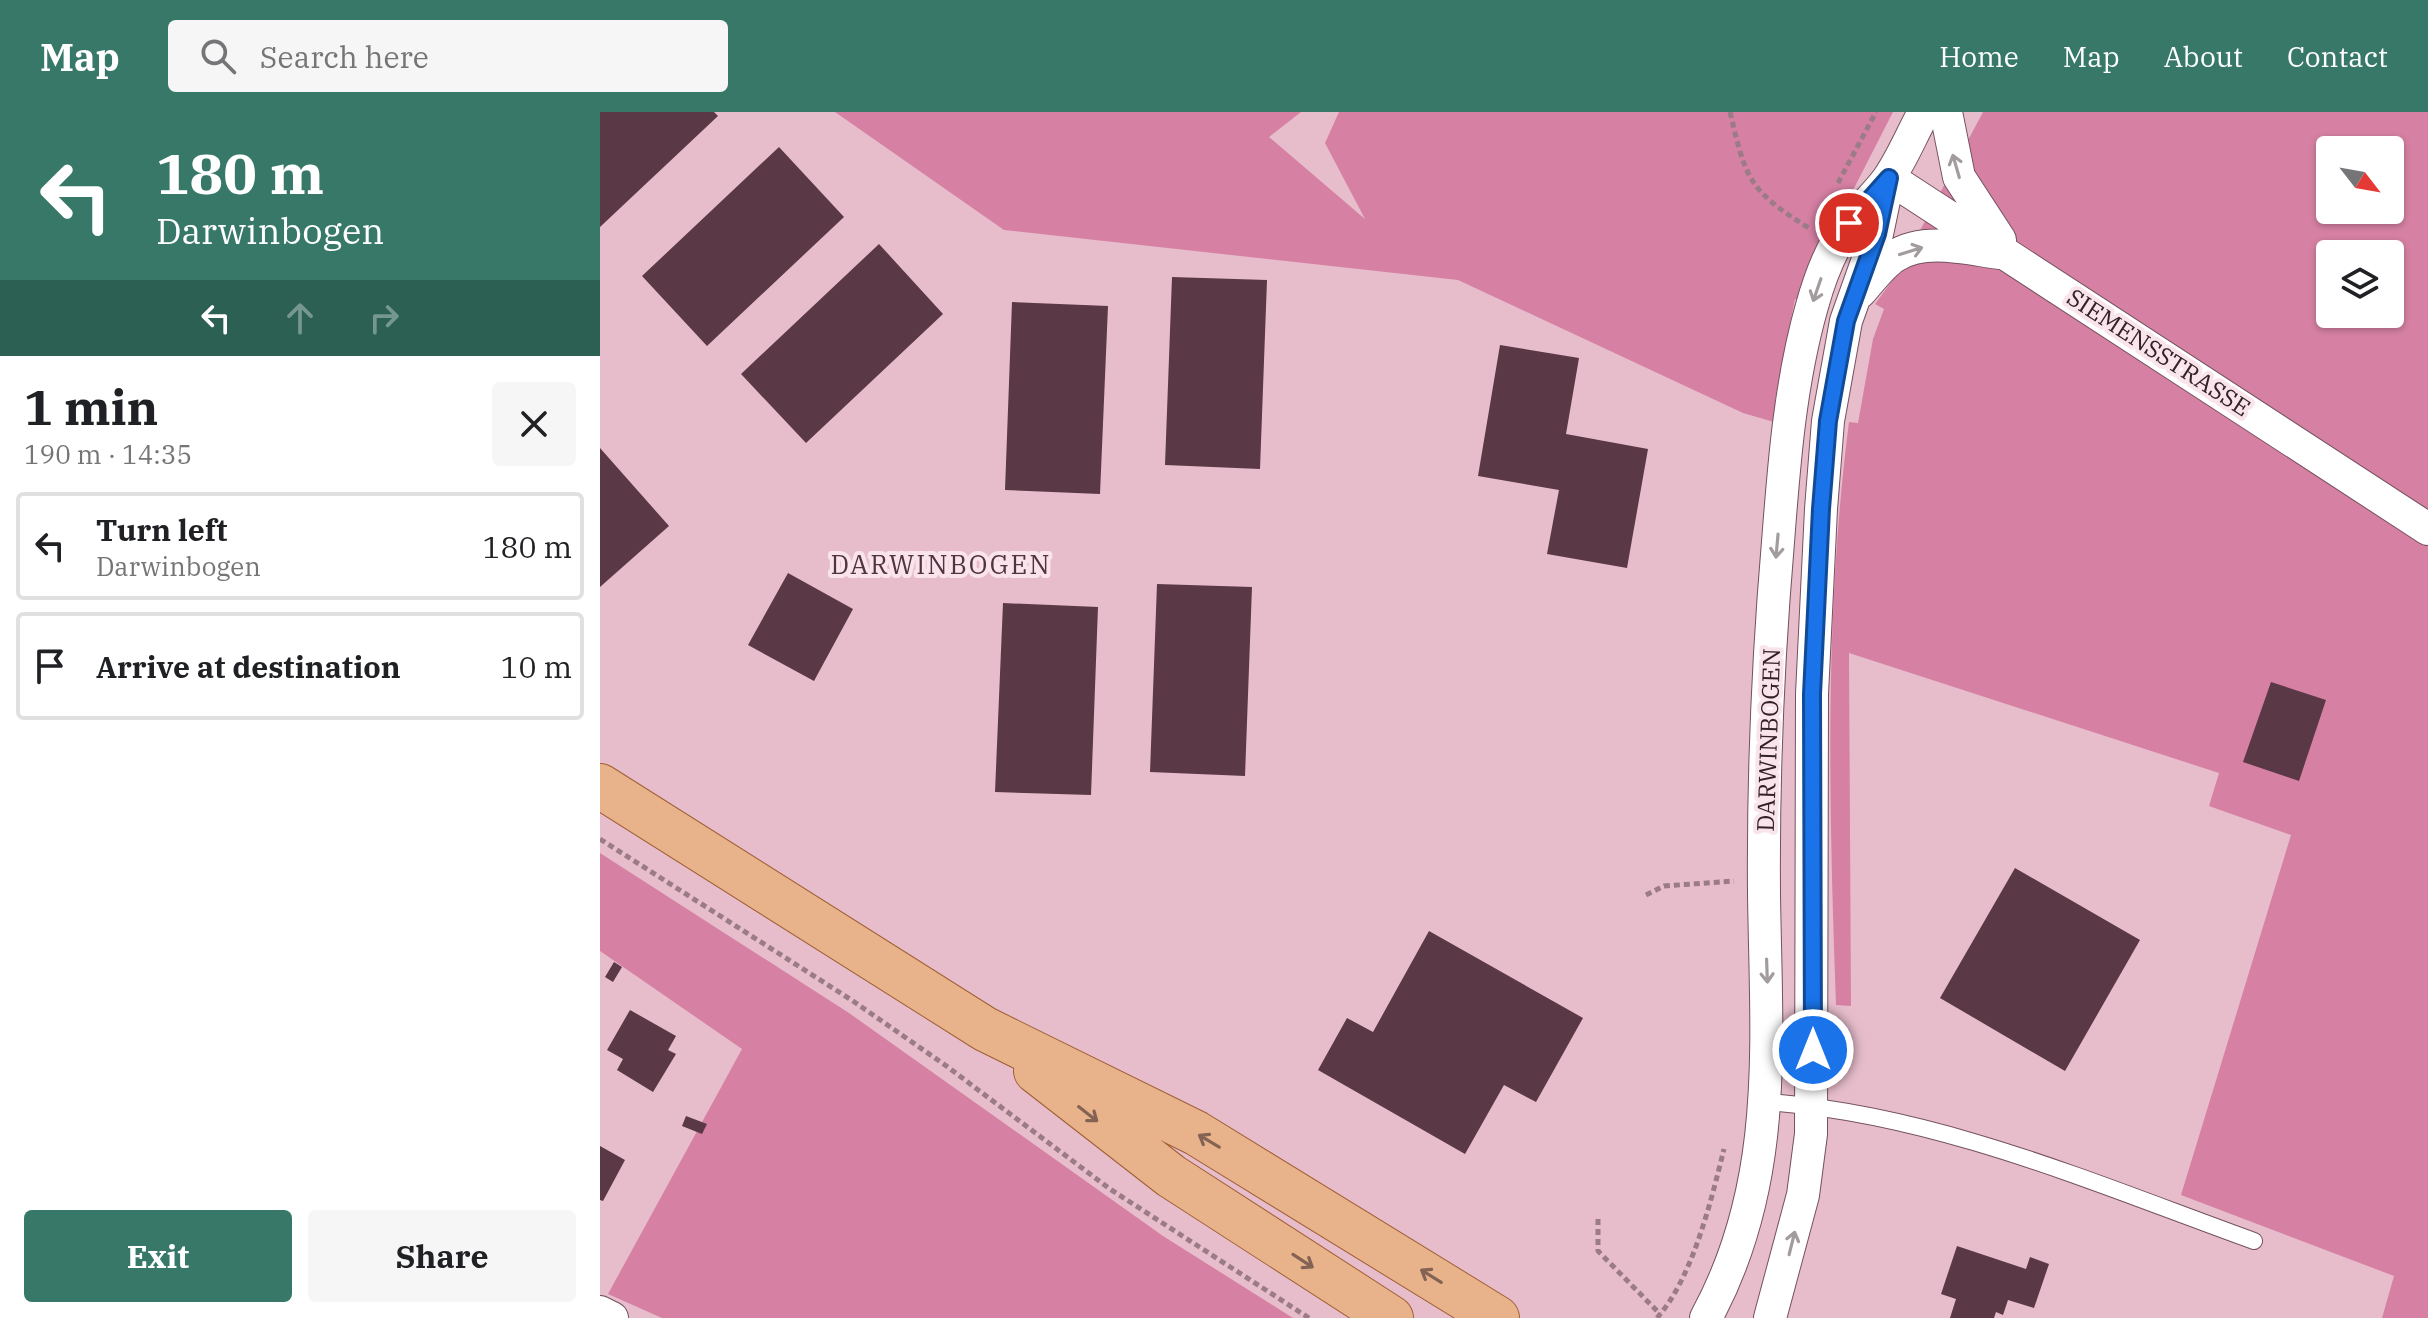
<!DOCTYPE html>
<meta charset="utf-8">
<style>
:root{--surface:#fff;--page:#f6f6f6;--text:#202124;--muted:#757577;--line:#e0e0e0;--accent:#377868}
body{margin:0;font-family:"IBM Plex Serif",serif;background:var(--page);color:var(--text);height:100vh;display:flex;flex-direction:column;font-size:30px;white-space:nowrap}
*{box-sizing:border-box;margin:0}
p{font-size:26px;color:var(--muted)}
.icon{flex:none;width:44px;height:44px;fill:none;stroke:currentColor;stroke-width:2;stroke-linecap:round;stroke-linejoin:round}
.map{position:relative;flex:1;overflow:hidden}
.sheet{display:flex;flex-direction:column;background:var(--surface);width:600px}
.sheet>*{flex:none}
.banner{background:#377868;color:#fff;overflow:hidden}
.needle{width:52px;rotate:121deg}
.tools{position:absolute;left:1716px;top:24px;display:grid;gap:16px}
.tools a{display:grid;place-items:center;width:88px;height:88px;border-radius:8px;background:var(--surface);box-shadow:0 2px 6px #0004;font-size:40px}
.pin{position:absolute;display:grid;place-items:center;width:68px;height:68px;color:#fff;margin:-34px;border:4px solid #fff;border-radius:50%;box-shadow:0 2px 8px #0007}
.me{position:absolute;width:88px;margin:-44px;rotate:0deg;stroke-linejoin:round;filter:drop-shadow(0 0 6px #0008)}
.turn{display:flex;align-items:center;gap:28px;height:168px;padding:0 24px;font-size:36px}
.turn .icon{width:104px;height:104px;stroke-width:2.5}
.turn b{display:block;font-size:56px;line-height:68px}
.lanes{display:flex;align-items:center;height:76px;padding:0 24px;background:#0003;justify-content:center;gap:40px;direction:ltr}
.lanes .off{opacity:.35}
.round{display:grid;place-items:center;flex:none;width:84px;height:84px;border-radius:8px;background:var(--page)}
.head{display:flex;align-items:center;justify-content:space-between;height:136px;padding:0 24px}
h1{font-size:48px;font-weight:700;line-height:60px}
.primary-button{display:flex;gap:16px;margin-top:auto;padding:16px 24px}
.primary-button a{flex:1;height:92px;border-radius:8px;background:var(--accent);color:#fff;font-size:32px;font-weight:700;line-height:92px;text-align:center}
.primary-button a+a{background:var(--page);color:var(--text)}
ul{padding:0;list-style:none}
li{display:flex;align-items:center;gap:24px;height:108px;margin:0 16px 12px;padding:0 8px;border:4px solid var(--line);border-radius:8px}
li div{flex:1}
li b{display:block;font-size:30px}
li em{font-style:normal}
header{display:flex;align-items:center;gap:48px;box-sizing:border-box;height:112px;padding:0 40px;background:var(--accent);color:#fff}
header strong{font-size:38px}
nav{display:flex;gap:44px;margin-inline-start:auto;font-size:28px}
.search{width:560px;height:72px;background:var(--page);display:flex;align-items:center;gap:20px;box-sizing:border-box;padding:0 28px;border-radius:8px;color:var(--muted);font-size:30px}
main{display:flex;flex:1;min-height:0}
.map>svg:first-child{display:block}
</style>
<header>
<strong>Map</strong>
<div class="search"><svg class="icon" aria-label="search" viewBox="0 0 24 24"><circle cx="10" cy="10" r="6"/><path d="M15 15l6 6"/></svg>Search here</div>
<nav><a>Home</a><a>Map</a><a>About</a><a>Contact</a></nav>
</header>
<main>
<section class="sheet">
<div class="banner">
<div class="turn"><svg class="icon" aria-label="left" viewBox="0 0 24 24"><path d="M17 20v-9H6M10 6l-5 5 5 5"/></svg><div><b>180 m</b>Darwinbogen</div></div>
<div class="lanes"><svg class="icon" aria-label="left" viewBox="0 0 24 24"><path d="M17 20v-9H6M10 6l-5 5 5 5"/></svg><svg class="icon off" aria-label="ahead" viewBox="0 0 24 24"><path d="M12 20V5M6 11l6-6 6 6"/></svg><svg class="icon off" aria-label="right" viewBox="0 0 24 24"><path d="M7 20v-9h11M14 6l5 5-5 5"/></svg></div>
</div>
<div class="head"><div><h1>1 min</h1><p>190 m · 14:35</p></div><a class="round"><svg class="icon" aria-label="close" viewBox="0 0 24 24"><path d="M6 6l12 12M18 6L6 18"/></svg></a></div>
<ul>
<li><svg class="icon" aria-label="left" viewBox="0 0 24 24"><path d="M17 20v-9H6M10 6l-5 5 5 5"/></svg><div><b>Turn left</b><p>Darwinbogen</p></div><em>180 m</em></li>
<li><svg class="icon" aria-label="arrive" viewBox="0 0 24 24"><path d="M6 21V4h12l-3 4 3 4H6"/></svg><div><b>Arrive at destination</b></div><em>10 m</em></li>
</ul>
<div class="primary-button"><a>Exit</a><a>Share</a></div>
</section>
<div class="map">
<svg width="1828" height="1206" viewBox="0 0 1828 1206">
<rect width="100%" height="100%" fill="#e7bdcc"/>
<path fill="#d680a3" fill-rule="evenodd" d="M 235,0 L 701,0 L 669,25 L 765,107 L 725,31 L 739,0 L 1293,0 L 1228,127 L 1205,189 L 1195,187 L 1175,288 L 1184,290 L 1181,312 L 1143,301 L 858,168 L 404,118 Z
M 1383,0 L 1828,0 L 1828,1206 L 1782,1206 L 1794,1164 L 1581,1083 L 1691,723 L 1609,694 L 1619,661 L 1249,541 L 1251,894 L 1236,893 C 1229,698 1224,504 1249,310 L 1258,311 L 1273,227 L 1284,197 L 1275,192 L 1297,162 ZM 1730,38 L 1790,38 L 1790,98 L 1730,98 ZM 1730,142 L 1790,142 L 1790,202 L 1730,202 Z
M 0,741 L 249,901 L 563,1124 L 693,1206 L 62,1206 L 8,1182 L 142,937 L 0,839 Z"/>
<path fill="#5a3845" d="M 0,0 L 114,0 L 118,4 L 0,115 Z
M 179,35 L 244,105 L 107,234 L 42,164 Z
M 279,132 L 343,202 L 206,331 L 141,262 Z
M 572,165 L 667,168 L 660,357 L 565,353 Z
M 412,190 L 508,194 L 500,382 L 405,378 Z
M 900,233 L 979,246 L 966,322 L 1048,337 L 1027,456 L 947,442 L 959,378 L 878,364 Z
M 0,336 L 69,414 L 0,475 Z
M 188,461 L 253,497 L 214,569 L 148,533 Z
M 557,472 L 652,475 L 645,664 L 550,660 Z
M 403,491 L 498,495 L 491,683 L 395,680 Z
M 1671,570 L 1726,588 L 1699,669 L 1643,650 Z
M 1415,756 L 1540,828 L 1465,959 L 1340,886 Z
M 829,819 L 983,906 L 936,990 L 904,973 L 865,1042 L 718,958 L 747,906 L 773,920 Z
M 14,850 L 22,855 L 13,870 L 5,865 Z
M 30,898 L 76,924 L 68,938 L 76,942 L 53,980 L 17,958 L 23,947 L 7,938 Z
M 86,1004 L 107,1012 L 102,1022 L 82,1014 Z
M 0,1034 L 25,1048 L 3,1089 L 0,1088 Z
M 1357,1134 L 1426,1157 L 1430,1145 L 1449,1152 L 1434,1196 L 1408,1188 L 1403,1203 L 1396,1200 L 1394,1206 L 1350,1206 L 1356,1187 L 1341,1182 Z"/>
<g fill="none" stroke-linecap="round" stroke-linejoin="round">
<defs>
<path id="service" d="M 1167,990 C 1336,1002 1496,1072 1654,1129"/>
<path id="minor" d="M 1346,0 L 1359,65 L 1400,128
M 1289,66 L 1828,417
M 1260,180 C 1270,169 1282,152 1295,144 C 1325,125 1368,137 1400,141
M 0,1200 L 12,1206
M 1106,1206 C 1180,1070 1166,930 1164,782 C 1163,665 1168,547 1178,430 C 1184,352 1190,271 1212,194 C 1220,165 1232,133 1251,109 C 1263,95 1277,82 1288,67 C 1302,47 1312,22 1324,0
M 1170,1206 L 1203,1083 L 1211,1022 L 1212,582 L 1221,397 L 1228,309 L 1246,209 L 1277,122 L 1288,69"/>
<path id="primary" d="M 0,674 L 385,917 L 596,1021 L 897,1206
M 436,959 L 571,1064 L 791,1206"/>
</defs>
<use href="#service" stroke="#74515e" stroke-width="18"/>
<use href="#minor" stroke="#74515e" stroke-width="34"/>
<use href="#primary" stroke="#9f5f35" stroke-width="46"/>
<path stroke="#9a7b86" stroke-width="5" stroke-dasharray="6 4" stroke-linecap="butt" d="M 1130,0 C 1146,67 1148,78 1209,116
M 1238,71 L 1276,0
M 0,727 L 253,889 L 345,953 L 510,1077 L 709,1206
M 1046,783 L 1064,774 L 1134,769
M 998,1107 L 998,1139 L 1060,1202
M 1057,1206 C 1093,1165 1111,1089 1124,1037"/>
<use href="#service" stroke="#fff" stroke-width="16"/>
<use href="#minor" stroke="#fff" stroke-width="32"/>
<use href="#primary" stroke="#e8b38a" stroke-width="44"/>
</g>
<defs><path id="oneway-shaft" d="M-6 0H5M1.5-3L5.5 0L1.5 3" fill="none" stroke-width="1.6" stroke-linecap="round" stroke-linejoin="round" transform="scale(2)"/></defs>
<g stroke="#a39c9e">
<use href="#oneway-shaft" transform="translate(1356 54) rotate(-106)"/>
<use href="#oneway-shaft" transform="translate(1311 139) rotate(-17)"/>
<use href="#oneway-shaft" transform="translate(1217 178) rotate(109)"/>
<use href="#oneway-shaft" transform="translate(1177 434) rotate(95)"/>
<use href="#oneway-shaft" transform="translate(1167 859) rotate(88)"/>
<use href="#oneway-shaft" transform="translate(1192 1131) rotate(-76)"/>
</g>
<g stroke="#846354">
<use href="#oneway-shaft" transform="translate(488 1002) rotate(38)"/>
<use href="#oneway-shaft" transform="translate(609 1029) rotate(-149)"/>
<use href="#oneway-shaft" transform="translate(703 1149) rotate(33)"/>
<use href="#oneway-shaft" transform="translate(831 1164) rotate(-148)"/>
</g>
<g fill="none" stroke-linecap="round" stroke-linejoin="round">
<defs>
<path id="route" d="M 1213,938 L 1212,582 L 1221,397 L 1228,309 L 1246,209 L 1277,122 L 1289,66 L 1249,111"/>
</defs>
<use href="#route" stroke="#114b97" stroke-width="20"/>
<use href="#route" stroke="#1a73e8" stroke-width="14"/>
</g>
<g text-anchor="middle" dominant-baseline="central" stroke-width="8" stroke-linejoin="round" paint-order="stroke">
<g font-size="24" fill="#322228" stroke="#fae4ec">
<text transform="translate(1559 240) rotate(33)">SIEMENSSTRASSE</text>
<text transform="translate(1168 628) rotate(-88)">DARWINBOGEN</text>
</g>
<g font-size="26" letter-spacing="2" fill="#543340" stroke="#fae4ec">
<text x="341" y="452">DARWINBOGEN</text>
</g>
</g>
</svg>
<div class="tools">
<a><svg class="needle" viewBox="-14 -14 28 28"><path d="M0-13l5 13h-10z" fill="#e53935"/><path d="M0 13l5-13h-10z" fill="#757577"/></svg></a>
<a><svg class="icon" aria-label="layers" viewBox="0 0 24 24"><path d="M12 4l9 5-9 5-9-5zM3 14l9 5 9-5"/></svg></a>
</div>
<div class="pin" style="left:1249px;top:111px;background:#d93025"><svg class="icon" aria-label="arrive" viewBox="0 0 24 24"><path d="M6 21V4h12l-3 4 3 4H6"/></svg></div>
<svg class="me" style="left:1213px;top:938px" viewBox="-20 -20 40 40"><circle r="17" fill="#1a73e8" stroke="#fff" stroke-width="3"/><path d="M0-11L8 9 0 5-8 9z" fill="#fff"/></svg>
</div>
</main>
